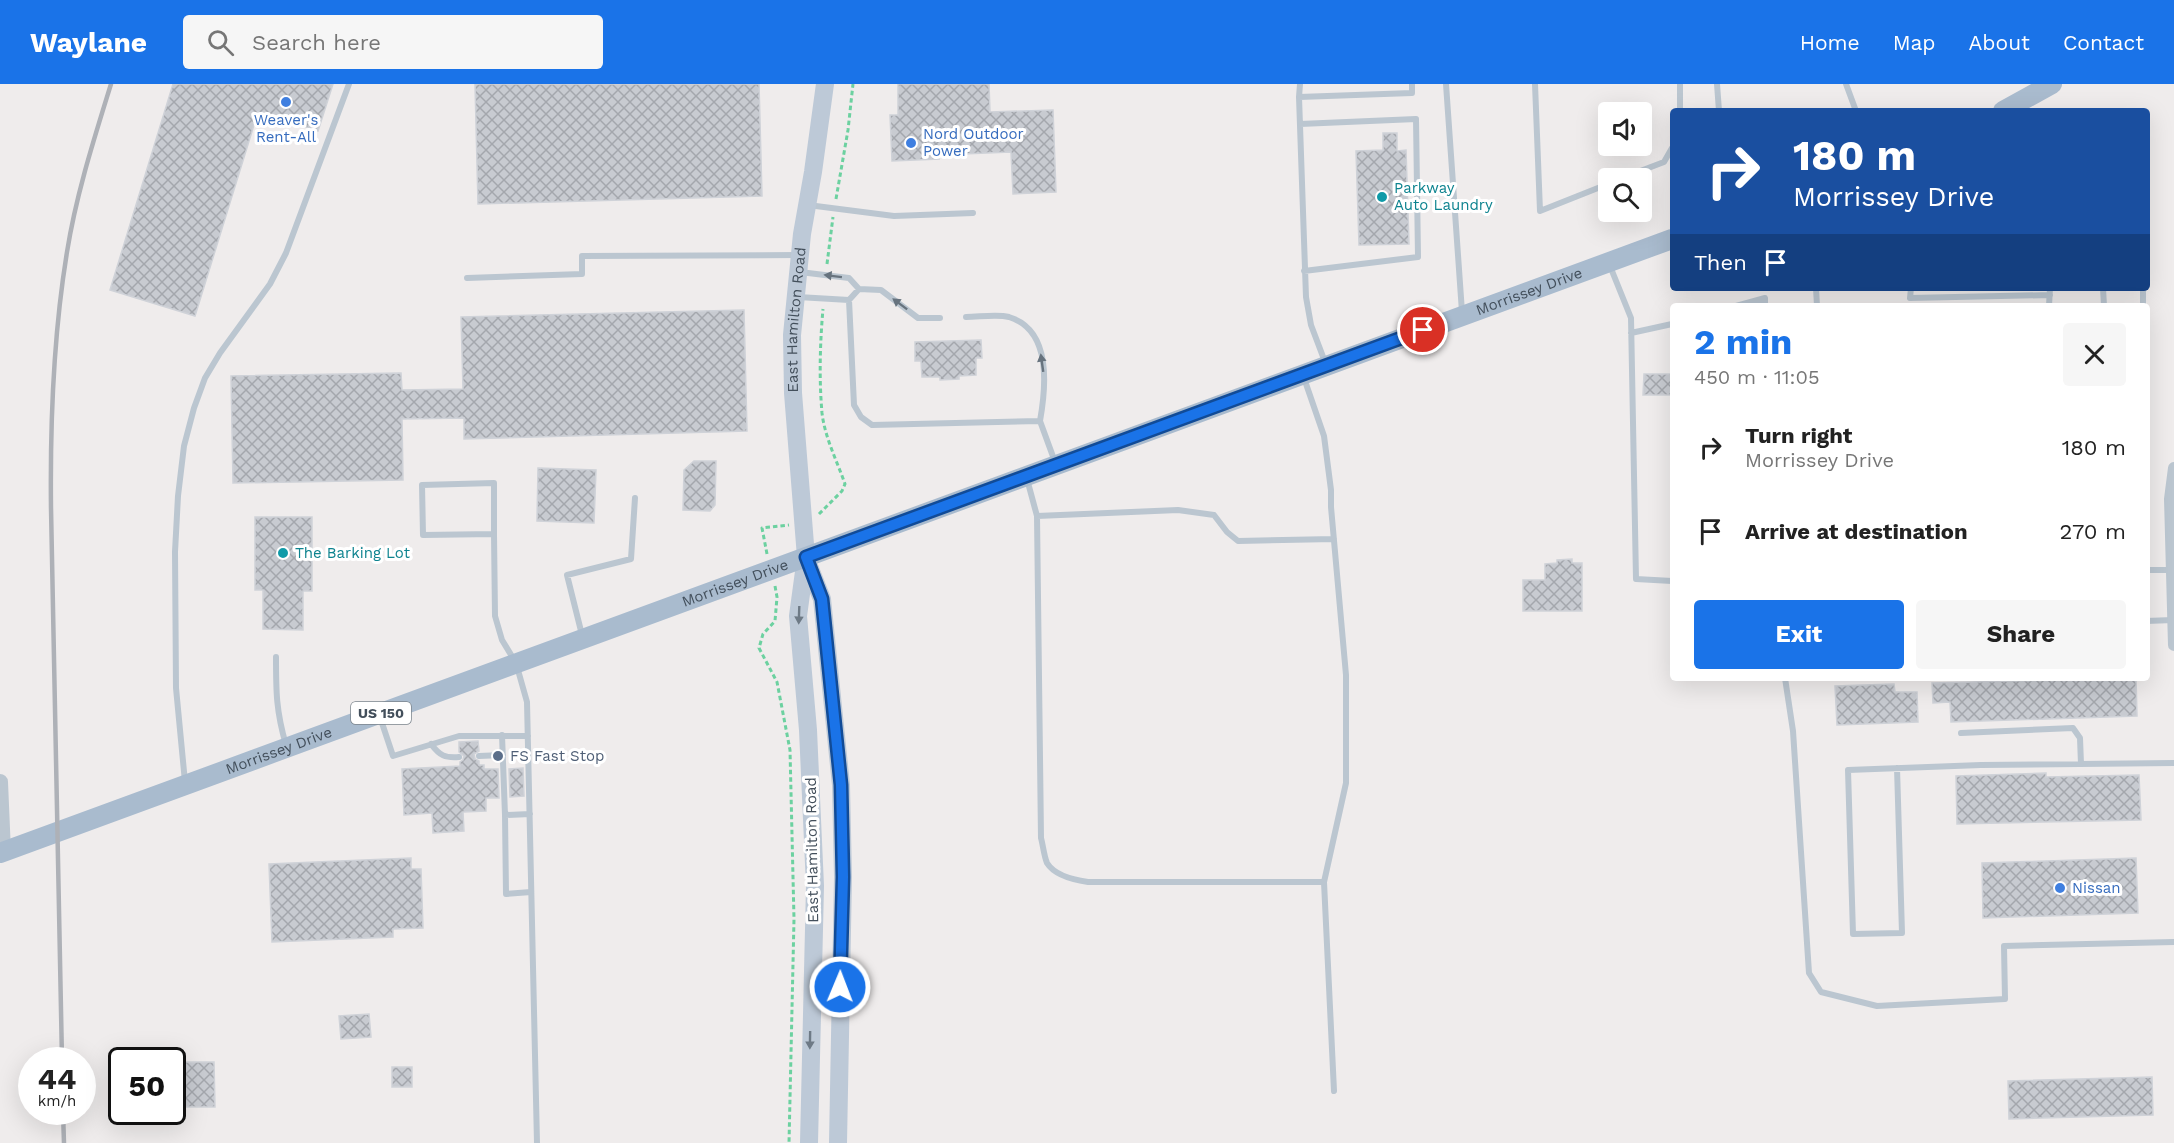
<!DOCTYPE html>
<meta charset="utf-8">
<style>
:root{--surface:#fff;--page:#f6f6f6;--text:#222;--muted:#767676;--accent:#1a73e8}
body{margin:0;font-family:"Work Sans",sans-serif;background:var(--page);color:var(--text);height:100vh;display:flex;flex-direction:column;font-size:22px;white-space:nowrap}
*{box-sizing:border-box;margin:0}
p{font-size:20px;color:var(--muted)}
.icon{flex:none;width:33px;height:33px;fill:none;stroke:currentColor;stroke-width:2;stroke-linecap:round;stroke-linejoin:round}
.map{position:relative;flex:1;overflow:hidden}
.details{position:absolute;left:1670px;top:219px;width:480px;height:378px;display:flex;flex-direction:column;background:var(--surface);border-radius:6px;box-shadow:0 6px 24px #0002}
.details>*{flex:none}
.top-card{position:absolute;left:1670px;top:24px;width:480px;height:183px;border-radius:6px;box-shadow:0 6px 24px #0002;background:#1a4fa0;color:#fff;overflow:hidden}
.buttons{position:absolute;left:1598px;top:18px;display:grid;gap:12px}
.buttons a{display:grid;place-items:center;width:54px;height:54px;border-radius:6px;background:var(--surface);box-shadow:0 6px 24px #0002;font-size:30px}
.speed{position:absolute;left:18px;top:963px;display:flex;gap:12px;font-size:30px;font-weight:700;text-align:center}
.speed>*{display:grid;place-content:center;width:78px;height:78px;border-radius:50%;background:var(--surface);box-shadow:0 6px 24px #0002;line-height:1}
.speed small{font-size:15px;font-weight:400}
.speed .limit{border:3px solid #111;border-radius:9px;background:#fff;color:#111}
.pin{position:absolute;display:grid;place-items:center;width:51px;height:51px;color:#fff;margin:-26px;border:3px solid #fff;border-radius:50%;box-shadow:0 2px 6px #0007}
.me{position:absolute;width:66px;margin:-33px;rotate:1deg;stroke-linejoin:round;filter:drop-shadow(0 0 4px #0008)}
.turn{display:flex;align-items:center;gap:21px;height:126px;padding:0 24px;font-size:27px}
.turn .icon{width:78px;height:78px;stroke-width:2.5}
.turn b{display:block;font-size:42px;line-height:51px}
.then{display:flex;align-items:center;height:57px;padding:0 24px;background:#0003;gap:12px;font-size:22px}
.round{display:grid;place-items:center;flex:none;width:63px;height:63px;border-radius:6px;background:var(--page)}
.overview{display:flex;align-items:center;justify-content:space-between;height:102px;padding:0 24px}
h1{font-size:36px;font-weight:700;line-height:45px;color:var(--accent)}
.primary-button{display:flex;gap:12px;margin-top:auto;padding:12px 24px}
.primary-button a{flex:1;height:69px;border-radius:6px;background:var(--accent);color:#fff;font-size:24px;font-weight:700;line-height:69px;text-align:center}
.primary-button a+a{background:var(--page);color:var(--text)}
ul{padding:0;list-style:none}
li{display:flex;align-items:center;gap:18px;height:84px;padding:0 24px}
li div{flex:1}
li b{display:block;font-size:22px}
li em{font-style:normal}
header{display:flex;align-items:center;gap:36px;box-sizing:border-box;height:84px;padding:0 30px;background:var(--accent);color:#fff}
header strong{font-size:28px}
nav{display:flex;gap:33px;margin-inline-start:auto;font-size:21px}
.search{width:420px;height:54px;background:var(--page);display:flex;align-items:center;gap:15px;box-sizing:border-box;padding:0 21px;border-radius:6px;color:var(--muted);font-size:22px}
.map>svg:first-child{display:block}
</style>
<header>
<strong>Waylane</strong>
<div class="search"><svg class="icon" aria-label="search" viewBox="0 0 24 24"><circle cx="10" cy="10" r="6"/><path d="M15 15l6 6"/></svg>Search here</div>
<nav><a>Home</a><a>Map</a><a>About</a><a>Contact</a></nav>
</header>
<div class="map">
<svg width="2174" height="1059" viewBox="0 0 2174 1059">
<defs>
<pattern id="building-cross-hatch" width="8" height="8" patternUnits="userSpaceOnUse" patternTransform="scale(1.5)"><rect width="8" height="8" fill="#c8cbd1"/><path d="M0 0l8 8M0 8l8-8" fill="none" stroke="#a4a7ad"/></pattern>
</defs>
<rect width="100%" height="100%" fill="#efecec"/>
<path fill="url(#building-cross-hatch)" stroke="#cfd2d8" stroke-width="1.5" d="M 173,0 L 333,0 L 318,47 L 258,28 L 195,232 L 110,206 Z
M 475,0 L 759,0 L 762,112 L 478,120 Z
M 898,0 L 989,0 L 990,28 L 1053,26 L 1056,108 L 1013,110 L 1011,68 L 938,71 L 939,75 L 892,77 L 890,31 L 898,31 Z
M 1383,49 L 1397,49 L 1397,67 L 1406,66 L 1409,160 L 1359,161 L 1356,67 L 1383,66 Z
M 744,226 L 747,347 L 464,355 L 464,334 L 402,335 L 403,396 L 233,399 L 231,292 L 401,289 L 402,306 L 463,305 L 461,233 Z
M 981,256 L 982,274 L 976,274 L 976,291 L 959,292 L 959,295 L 940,296 L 940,293 L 922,293 L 921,277 L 915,277 L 915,258 Z
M 1644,290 L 1672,290 L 1672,311 L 1643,311 Z
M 694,377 L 716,377 L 715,421 L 710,427 L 683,426 L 684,386 Z
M 538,384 L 596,386 L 594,439 L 537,437 Z
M 255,433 L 312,433 L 312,507 L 303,507 L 303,546 L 263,545 L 263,506 L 255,506 Z
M 1572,475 L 1572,479 L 1582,479 L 1582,527 L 1523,527 L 1523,496 L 1545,496 L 1545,480 L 1557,479 L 1557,476 Z
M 2136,594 L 2137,632 L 1951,638 L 1950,618 L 1933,619 L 1932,599 Z
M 1894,600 L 1895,608 L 1917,608 L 1918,638 L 1837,641 L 1835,602 Z
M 478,657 L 479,667 L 474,670 L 475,675 L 479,677 L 479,681 L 484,681 L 484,685 L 498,685 L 499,714 L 486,714 L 486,727 L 463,728 L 464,747 L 433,749 L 432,729 L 404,731 L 402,685 L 460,682 L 460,678 L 463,676 L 464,672 L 459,668 L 459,658 Z
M 523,684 L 524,712 L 510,713 L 509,685 Z
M 2046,689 L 2046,693 L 2139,691 L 2141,736 L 1957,740 L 1956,692 Z
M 411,774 L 411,785 L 421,785 L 423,844 L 393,845 L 393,853 L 272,858 L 269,780 Z
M 2136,774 L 2138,829 L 1983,834 L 1982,779 Z
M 369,930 L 371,953 L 341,955 L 339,932 Z
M 183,978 L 214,978 L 215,1023 L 184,1023 Z
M 392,983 L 412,983 L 412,1003 L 392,1003 Z
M 2152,993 L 2153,1031 L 2009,1035 L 2008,997 Z"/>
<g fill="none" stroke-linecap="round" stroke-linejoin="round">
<path stroke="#6cd1a0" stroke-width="3" stroke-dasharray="4.5 3" stroke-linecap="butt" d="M 836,115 L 848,46 L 853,0
M 827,180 L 833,133
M 819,430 L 842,407 L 845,400 C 837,377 825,354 822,329 C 819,295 820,259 823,225
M 767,470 L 762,444 L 789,441
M 775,502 L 777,513 L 775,537 L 763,550 L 759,564 L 777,598 L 790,666 L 794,835 L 789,1059"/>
<path stroke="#bbc6d0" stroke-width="6" d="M 1446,0 L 1462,228
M 1535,0 L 1540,127 L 1608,100
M 1717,0 L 1719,27
M 1846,0 L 1856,27
M 1299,13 L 1300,0
M 1680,27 L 1680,0
M 1300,40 L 1416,35 L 1418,173 L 1304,187
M 1622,94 L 1664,78 L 1672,64
M 808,121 L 894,132 L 973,129
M 1610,182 L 1631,234 L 1636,495 L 1672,497
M 467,194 L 582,190 L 582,172 L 798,171
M 1816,204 L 1817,222
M 1911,204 L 1910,214 L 2050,211
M 2103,204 L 2104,222
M 2143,204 L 2143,222
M 859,205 L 881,206 L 918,234 L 940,234
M 798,213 L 849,216 L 859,205 L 849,194 L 800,188
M 849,216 L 854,321 L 861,333 L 872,341 L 1040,337 L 1055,378
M 1736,222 L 1765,214 L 1765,222
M 2049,222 L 2050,204
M 966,233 C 979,233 997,230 1009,233 C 1052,246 1046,303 1040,337
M 1631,249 L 1672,240
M 1325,278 L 1311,241 L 1306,213 L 1299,13 L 1412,9 L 1412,0
M 1304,294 L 1324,352 L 1331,406 L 1331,423 L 1346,591 L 1346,699 L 1324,798 L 1334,1007
M 1027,395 L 1037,432 L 1041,754 C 1043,761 1044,772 1047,779 C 1055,792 1074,796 1088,798 L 1324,798
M 1037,432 L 1178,426 L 1214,431 L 1227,448 L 1238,457 L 1334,455
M 494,450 L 494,399 L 422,401 L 423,451 L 494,450 L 495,532 L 502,556 L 516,579 L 527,618 L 537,1059
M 2146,486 L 2172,486
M 2146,537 L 2173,536
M 582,551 L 567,491 L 631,475 L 635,414
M 276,573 C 276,607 276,627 286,661
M 1785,594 L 1793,647 L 1809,889 L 1821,908 L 1877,922 L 2005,915 L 2004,862 L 2174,858
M 380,633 L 393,672 L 459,652 L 528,652
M 1961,649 L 2073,644 L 2080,654 L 2081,680
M 502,651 L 505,731 L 530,730
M 431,660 C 440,672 445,674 459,673
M 479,672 L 503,671
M 1897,684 L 1902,849 L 1853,850 L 1848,686 L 1981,681 L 2174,679
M 185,698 L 176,604 L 175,468 L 178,412 L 184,362 L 194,324 L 205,294 L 220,269 L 270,200 L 286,169 L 349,0
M 505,731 L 506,810 L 531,808"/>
<path stroke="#bbc6d0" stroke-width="12" d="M 2174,384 L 2170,415 L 2174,561"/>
<path stroke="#bbc6d0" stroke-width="16" d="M 0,698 L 3,768"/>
<g stroke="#bdc9d7" stroke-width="18">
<path d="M 807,477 L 822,515 L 841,701 L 843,793 L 838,1059"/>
<path id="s1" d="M 809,1059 L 815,802 L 808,646 L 798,532 L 806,473 L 793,309 L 792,251 L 802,150 L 813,88 L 825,0"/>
</g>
<g stroke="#a9bbce" stroke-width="20">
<path d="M 2003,27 L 2052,0"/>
<path id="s2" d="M 0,769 L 1672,155"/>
</g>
<path stroke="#aeb1b7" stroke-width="4.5" d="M 62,976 L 51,424 C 50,338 53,253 67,168 C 76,111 94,55 111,0
M 63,1028 L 64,1059"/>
</g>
<defs><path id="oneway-solid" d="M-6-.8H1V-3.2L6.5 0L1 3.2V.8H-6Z" transform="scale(1.5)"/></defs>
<g fill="#67737e">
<use href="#oneway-solid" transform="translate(833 192) rotate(-173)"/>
<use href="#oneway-solid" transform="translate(900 220) rotate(-143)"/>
<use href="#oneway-solid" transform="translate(1042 279) rotate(-98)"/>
</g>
<g fill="#6e7a86">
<use href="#oneway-solid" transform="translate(799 531) rotate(92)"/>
<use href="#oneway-solid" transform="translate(810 956) rotate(91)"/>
</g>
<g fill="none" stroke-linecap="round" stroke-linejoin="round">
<defs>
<path id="route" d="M 840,903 L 843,793 L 841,701 L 822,515 L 806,473 L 1423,246"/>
</defs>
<use href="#route" stroke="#114b97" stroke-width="15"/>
<use href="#route" stroke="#1a73e8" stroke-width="10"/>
</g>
<g fill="#3f7fe0" stroke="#fff" stroke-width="2">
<circle cx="286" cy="18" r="6"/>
<circle cx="911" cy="59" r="6"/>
<circle cx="2060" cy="804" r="6"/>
</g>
<g fill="#0f9aa8" stroke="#fff" stroke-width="2">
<circle cx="1382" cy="113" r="6"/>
<circle cx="283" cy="469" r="6"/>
</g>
<circle fill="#5c6f8a" stroke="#fff" stroke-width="2" cx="498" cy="672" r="6"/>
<g text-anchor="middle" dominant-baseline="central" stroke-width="6" stroke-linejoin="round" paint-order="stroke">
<rect fill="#fff" stroke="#7b848c" stroke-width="1.5" x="351" y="618" width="60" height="22" rx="4.5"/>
<g font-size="14" font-weight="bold" fill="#434f5b">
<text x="381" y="629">US 150</text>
</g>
<g font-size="15" fill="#366cbe" stroke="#fff" text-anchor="start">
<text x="286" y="36" text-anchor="middle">Weaver's<tspan x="286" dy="17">Rent-All</tspan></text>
<text x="923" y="50">Nord Outdoor<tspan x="923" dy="17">Power</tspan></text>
<text x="2072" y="804">Nissan</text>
</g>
<g font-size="15" fill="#0d838f" stroke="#fff" text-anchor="start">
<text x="1394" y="104">Parkway<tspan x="1394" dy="17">Auto Laundry</tspan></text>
<text x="295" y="469">The Barking Lot</text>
</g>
<g font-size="15" fill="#434f5b" stroke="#fff">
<text stroke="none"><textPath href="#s2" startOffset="1629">Morrissey Drive</textPath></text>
<text stroke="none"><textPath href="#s1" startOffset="825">East Hamilton Road</textPath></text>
<text stroke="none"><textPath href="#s2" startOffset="783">Morrissey Drive</textPath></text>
<text stroke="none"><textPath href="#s2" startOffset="297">Morrissey Drive</textPath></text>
<text transform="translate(812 766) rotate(-91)">East Hamilton Road</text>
</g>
<g font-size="15" fill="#4e5e75" stroke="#fff" text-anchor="start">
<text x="510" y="672">FS Fast Stop</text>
</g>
</g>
</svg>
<div class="buttons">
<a><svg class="icon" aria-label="sound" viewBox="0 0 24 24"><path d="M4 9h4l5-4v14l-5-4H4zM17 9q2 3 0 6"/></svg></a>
<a><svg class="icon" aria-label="search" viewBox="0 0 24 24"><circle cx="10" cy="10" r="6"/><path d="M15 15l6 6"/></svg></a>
</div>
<div class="speed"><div>44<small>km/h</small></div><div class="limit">50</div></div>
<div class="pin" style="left:1423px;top:246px;background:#d93025"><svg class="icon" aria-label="arrive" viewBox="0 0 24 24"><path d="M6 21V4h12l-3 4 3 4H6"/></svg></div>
<svg class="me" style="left:840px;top:903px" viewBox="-20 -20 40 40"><circle r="17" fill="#1a73e8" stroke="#fff" stroke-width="3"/><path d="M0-11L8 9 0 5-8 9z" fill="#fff"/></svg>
<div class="top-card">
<div class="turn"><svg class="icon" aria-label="right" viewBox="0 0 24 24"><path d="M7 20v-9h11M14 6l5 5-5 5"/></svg><div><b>180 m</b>Morrissey Drive</div></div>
<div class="then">Then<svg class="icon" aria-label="arrive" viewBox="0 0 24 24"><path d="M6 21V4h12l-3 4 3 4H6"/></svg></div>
</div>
<section class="details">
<div class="overview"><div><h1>2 min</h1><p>450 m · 11:05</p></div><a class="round"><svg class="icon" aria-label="close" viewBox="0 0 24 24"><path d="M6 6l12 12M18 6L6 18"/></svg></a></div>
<ul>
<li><svg class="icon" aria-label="right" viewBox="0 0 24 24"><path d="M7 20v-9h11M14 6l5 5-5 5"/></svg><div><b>Turn right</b><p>Morrissey Drive</p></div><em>180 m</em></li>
<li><svg class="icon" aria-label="arrive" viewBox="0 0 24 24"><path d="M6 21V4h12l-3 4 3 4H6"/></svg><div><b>Arrive at destination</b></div><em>270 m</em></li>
</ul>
<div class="primary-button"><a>Exit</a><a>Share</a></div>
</section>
</div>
